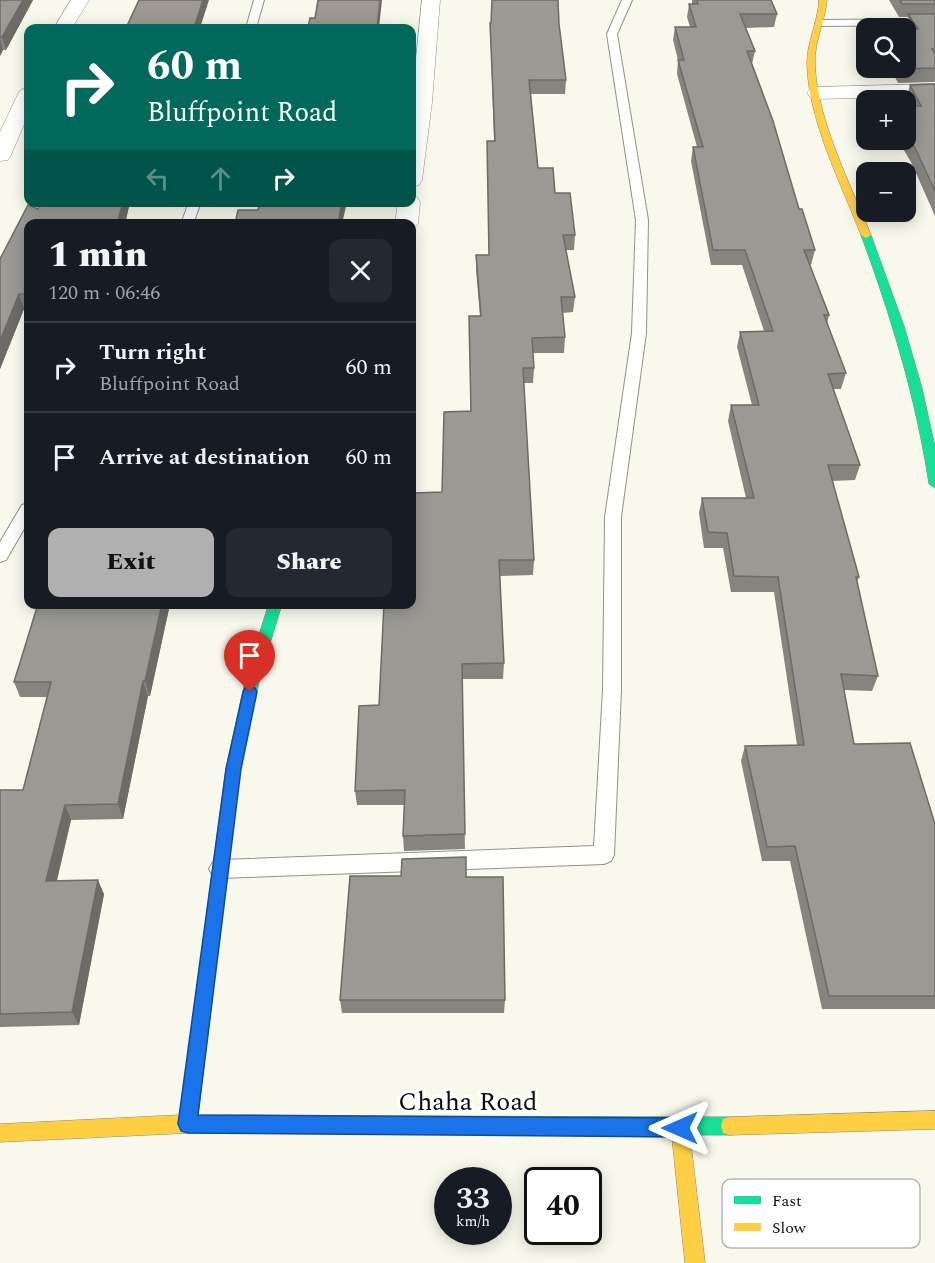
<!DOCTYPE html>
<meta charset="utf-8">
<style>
:root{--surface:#171b24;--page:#242831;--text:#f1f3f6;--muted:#9ea1a6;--line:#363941;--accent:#afb0af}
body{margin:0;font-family:Spectral,serif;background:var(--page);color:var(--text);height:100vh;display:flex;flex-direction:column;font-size:22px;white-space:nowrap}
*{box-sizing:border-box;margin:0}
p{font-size:20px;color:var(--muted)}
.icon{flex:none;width:33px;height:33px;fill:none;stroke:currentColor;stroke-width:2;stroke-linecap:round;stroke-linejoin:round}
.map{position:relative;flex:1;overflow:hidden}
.drawer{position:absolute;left:24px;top:219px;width:392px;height:390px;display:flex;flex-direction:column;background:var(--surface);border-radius:12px;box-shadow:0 3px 15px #0003}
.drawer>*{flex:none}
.top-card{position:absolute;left:24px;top:24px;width:392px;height:183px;border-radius:12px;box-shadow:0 3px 15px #0003;background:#00695c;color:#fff;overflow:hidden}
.fabs{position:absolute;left:856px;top:18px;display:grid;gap:12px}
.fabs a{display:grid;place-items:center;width:60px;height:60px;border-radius:12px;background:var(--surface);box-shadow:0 3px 15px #0003;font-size:30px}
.speed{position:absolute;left:434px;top:1167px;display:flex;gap:12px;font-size:30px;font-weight:700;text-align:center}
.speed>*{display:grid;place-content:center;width:78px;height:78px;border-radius:50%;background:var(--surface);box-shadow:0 3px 15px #0003;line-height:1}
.speed small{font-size:15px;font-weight:400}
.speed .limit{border:3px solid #111;border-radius:9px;background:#fff;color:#111}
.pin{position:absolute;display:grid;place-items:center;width:51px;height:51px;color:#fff;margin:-62px -26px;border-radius:50% 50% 50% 0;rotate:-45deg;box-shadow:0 0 6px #0007}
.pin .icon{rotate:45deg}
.me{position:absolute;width:66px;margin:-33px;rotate:270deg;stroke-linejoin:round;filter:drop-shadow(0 0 4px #0008)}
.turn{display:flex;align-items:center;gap:21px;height:126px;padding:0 24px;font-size:27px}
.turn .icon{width:78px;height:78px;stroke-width:2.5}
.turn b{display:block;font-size:42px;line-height:51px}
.lanes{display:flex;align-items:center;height:57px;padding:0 24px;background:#0003;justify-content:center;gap:30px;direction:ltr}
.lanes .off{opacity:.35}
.round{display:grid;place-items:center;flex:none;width:63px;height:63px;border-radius:12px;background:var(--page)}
.summary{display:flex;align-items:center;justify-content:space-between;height:102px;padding:0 24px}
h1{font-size:36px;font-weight:800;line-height:45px}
.primary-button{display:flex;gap:12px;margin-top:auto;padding:12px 24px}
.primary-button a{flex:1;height:69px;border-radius:12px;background:var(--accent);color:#111;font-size:24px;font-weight:800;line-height:69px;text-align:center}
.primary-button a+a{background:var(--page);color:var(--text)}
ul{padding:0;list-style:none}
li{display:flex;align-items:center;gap:18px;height:90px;padding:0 24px;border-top:2px solid var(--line)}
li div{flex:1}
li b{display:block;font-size:22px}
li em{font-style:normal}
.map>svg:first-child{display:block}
</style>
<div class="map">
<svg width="935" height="1263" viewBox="0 0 935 1263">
<rect width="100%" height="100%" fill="#f9f8ec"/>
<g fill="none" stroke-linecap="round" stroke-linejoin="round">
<defs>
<path id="lane" d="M 254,0 L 264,0 L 256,28 L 246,28 Z
M 622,0 L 632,0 L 617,34 L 648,220 L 646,333 L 621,517 L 621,690 L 614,855 L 611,861 L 604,864 L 220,878 L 213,876 L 209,869 L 213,862 L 220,860 L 594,846 L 603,690 L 605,517 L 632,333 L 636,220 L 607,34 Z
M 935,19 L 935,25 L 820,26 L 815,23 L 820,20 Z
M 189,202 L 201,202 L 193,224 L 181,224 Z
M 28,503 L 28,522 L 6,560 L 0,562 L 0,542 L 22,505 Z"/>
<path id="street" d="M 71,0 L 89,0 L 72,28 L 54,28 Z
M 422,0 L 440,0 L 432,102 L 422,180 L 419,185 L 411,187 L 411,108 Z
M 935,84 L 935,96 L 817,99 L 810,97 L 807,93 L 810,89 L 817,87 Z
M 28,88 L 28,115 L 11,155 L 8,160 L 0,161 L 0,132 L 18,94 L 21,90 Z
M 411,196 L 417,197 L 420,202 L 418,224 L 411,230 L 411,224 L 395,224 L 398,202 L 411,202 Z"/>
<path id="fast" d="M 863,233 L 871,235 L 904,326 L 922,388 L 935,447 L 935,488 L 929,484 C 916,398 891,316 861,235 Z
M 269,604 L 282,604 L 261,673 L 240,768 L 238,772 L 233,774 L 228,772 L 226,768 L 247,673 Z
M 372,1116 L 730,1117 L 737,1119 L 739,1126 L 737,1133 L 730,1135 L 372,1134 L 365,1132 L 363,1125 L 365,1118 Z"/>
<path id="slow" d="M 819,0 L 827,0 C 825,22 814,42 815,64 C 817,120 850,183 871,235 L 866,238 L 861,235 C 841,183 808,120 807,63 C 807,42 818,22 819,0 Z
M 233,762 L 238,764 L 240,768 L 198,1115 L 372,1116 L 379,1118 L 381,1125 L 379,1132 L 372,1134 L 188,1133 L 0,1142 L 0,1124 L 180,1115 L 226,768 L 228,764 Z
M 935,1111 L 935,1129 L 730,1135 L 723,1133 L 721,1126 L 723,1119 L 730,1117 Z
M 680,1119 L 687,1121 L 689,1128 L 705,1263 L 685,1263 L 671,1128 L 673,1121 Z"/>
</defs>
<use href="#lane" stroke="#92918c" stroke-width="2"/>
<use href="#street" stroke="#92918c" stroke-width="1"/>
<use href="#fast" stroke="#888882" stroke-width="1"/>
<use href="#slow" stroke="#888882" stroke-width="1"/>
<use href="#lane" fill="#fefefc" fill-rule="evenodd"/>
<use href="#street" fill="#fefefc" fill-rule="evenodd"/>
<use href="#fast" fill="#16e098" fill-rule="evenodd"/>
<use href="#slow" fill="#ffcf43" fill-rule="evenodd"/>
</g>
<path fill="#85847e" d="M 0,0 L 33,0 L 6,50 L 3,50 L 0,56 Z
M 692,0 L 771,0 L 777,14 L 774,27 L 746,28 L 755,51 L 752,64 L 799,209 L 815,250 L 811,265 L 810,265 L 829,315 L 827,324 L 846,373 L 841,389 L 833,389 L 860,465 L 855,480 L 832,481 L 859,577 L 857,582 L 878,676 L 872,691 L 844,690 L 854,744 L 935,824 L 935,1009 L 822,1009 L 790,861 L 762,861 L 741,761 L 745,746 L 797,745 L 774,592 L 731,592 L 723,548 L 704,548 L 699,513 L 702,498 L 746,498 L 728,421 L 731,405 L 752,405 L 737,347 L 740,332 L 764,331 L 742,265 L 711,265 L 691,161 L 693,147 L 697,147 L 677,74 L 678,60 L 673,40 L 675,27 L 690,27 L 687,17 L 689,4 L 692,4 Z
M 889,0 L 935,0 L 935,82 L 898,83 L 890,68 L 906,68 L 906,28 L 905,28 L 908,17 L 899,17 Z
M 490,23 L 559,24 L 566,80 L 565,94 L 531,94 L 538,168 L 555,193 L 575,235 L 574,250 L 566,250 L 575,297 L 573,312 L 562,313 L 565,337 L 564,353 L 533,353 L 534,368 L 533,383 L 523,383 L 534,560 L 533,575 L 500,576 L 504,663 L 503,679 L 462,679 L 465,849 L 404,851 L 403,836 L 404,805 L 357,805 L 355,791 L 379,705 L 412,582 L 470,411 L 480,316 L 476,270 L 476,255 L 489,255 L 487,141 L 494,141 Z
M 935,84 L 935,216 L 912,164 L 898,140 L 906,140 L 906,106 L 910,106 L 906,99 L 910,85 Z
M 40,202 L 130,202 L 125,224 L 28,224 L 28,309 L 24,309 L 0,369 L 0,259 L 38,209 Z
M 170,604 L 150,696 L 148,696 L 123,819 L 71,820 L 57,881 L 104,894 L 79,1025 L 0,1027 L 0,790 L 23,790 L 47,697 L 20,697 L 14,682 Z
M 466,877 L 505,1000 L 504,1013 L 342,1013 L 340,1000 Z"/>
<path fill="#6c6b67" d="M 23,0 L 33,0 L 6,50 L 2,37 Z
M 203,0 L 209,0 L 200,28 L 194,28 Z
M 380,0 L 382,0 L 379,28 L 377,28 Z
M 0,38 L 3,50 L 0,56 Z
M 123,202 L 130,202 L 125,224 L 117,224 Z
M 342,202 L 347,202 L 342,224 L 338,224 Z
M 19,294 L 24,309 L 0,369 L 0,341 Z
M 162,604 L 170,604 L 150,696 L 145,681 Z
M 143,681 L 148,696 L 123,819 L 118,804 Z
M 65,805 L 71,820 L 53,895 L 46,881 Z
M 98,880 L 104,894 L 79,1025 L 72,1012 Z"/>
<path fill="#9b9993" stroke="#6c6b67" stroke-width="1.5" d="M 0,0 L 23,0 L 2,37 L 0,37 Z
M 139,0 L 203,0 L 194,28 L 126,28 Z
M 318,0 L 380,0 L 377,28 L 308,28 L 310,18 L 315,18 Z
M 492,0 L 558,0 L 559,24 L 566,80 L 529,80 L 538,168 L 553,168 L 555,193 L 570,193 L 575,235 L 563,235 L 575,297 L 561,297 L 565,337 L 532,338 L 534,368 L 523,368 L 534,560 L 499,560 L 504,663 L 462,664 L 465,834 L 403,836 L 405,790 L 355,791 L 359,706 L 379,705 L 384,604 L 411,604 L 414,493 L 442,492 L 444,412 L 471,411 L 469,316 L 481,316 L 476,255 L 489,255 L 487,141 L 495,141 L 490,23 L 491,23 Z
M 697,0 L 771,0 L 777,14 L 740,14 L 755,51 L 747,51 L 773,121 L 799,209 L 802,209 L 815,250 L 804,250 L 829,315 L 824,315 L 846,373 L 828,374 L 860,465 L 828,465 L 859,577 L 856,577 L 878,676 L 841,674 L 854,744 L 910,743 L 935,824 L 935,996 L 829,996 L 795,846 L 767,847 L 745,746 L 804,745 L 778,577 L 734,576 L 727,533 L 708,532 L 702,498 L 754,498 L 731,405 L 759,405 L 740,332 L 773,331 L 745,250 L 713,250 L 693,147 L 703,147 L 678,60 L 684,60 L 675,27 L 696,27 L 689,4 L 698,4 Z
M 900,0 L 935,0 L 935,4 L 902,4 Z
M 908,14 L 935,14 L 935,49 L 932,49 L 935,54 L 935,68 L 901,69 L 901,68 L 906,68 L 906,29 L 918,29 Z
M 935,84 L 935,191 L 916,150 L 906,133 L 906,106 L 921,106 L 910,85 Z
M 40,202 L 123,202 L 117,224 L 28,224 L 28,294 L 19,294 L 0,341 L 0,259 L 28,205 L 38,209 Z
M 260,202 L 342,202 L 338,224 L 235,224 L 238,210 L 258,210 Z
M 38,604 L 162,604 L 145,681 L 143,681 L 118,804 L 65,805 L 46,881 L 98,880 L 72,1012 L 0,1014 L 0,790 L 23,790 L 51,682 L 14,682 Z
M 466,857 L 466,877 L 503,877 L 505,1000 L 340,1000 L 350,876 L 401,876 L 402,859 Z"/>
<path fill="#1a73e8" stroke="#114b97" stroke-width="1.5" d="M 250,687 L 255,688 L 257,692 L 241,769 L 198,1115 L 680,1118 L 687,1121 L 689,1128 L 687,1134 L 680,1137 L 188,1133 L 181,1131 L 178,1124 L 226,769 L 243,692 L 245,688 Z"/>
<g text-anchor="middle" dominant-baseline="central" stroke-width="6" stroke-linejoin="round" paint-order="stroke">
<g font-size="26" fill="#0a0a0a" stroke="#fff">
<text x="468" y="1102">Chaha Road</text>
</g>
</g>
<rect x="722" y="1179" width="198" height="69" rx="9" fill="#fff" stroke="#b6b6b6" stroke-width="1.5"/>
<rect x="734" y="1196" width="27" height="8" fill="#16e098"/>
<rect x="734" y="1223" width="27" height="8" fill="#ffcf43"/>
<g font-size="16" fill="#0a0a0a">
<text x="772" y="1206">Fast</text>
<text x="772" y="1233">Slow</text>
</g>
</svg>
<div class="fabs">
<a><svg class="icon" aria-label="search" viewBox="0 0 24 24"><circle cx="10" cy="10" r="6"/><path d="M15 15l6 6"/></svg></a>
<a>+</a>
<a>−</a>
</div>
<div class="speed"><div>33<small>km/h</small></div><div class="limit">40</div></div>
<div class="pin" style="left:250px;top:692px;background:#d93025"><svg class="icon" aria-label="arrive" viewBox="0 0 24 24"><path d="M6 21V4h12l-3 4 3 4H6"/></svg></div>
<svg class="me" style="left:680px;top:1128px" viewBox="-20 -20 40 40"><path d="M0-17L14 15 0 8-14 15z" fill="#1a73e8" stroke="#fff" stroke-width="4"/></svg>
<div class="top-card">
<div class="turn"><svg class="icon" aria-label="right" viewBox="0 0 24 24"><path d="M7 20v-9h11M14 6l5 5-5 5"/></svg><div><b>60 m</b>Bluffpoint Road</div></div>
<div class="lanes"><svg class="icon off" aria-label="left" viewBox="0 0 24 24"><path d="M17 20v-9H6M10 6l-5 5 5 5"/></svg><svg class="icon off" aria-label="ahead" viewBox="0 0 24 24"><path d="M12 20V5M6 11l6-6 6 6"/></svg><svg class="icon" aria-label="right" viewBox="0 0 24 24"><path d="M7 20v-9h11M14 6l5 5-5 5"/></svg></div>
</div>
<section class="drawer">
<div class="summary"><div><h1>1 min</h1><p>120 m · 06:46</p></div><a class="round"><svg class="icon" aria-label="close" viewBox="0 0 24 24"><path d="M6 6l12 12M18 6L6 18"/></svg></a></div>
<ul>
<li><svg class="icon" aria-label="right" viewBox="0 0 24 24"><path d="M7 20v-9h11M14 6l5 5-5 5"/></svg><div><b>Turn right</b><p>Bluffpoint Road</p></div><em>60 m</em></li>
<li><svg class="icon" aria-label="arrive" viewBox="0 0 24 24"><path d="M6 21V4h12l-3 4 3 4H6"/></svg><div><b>Arrive at destination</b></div><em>60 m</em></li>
</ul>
<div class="primary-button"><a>Exit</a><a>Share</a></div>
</section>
</div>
